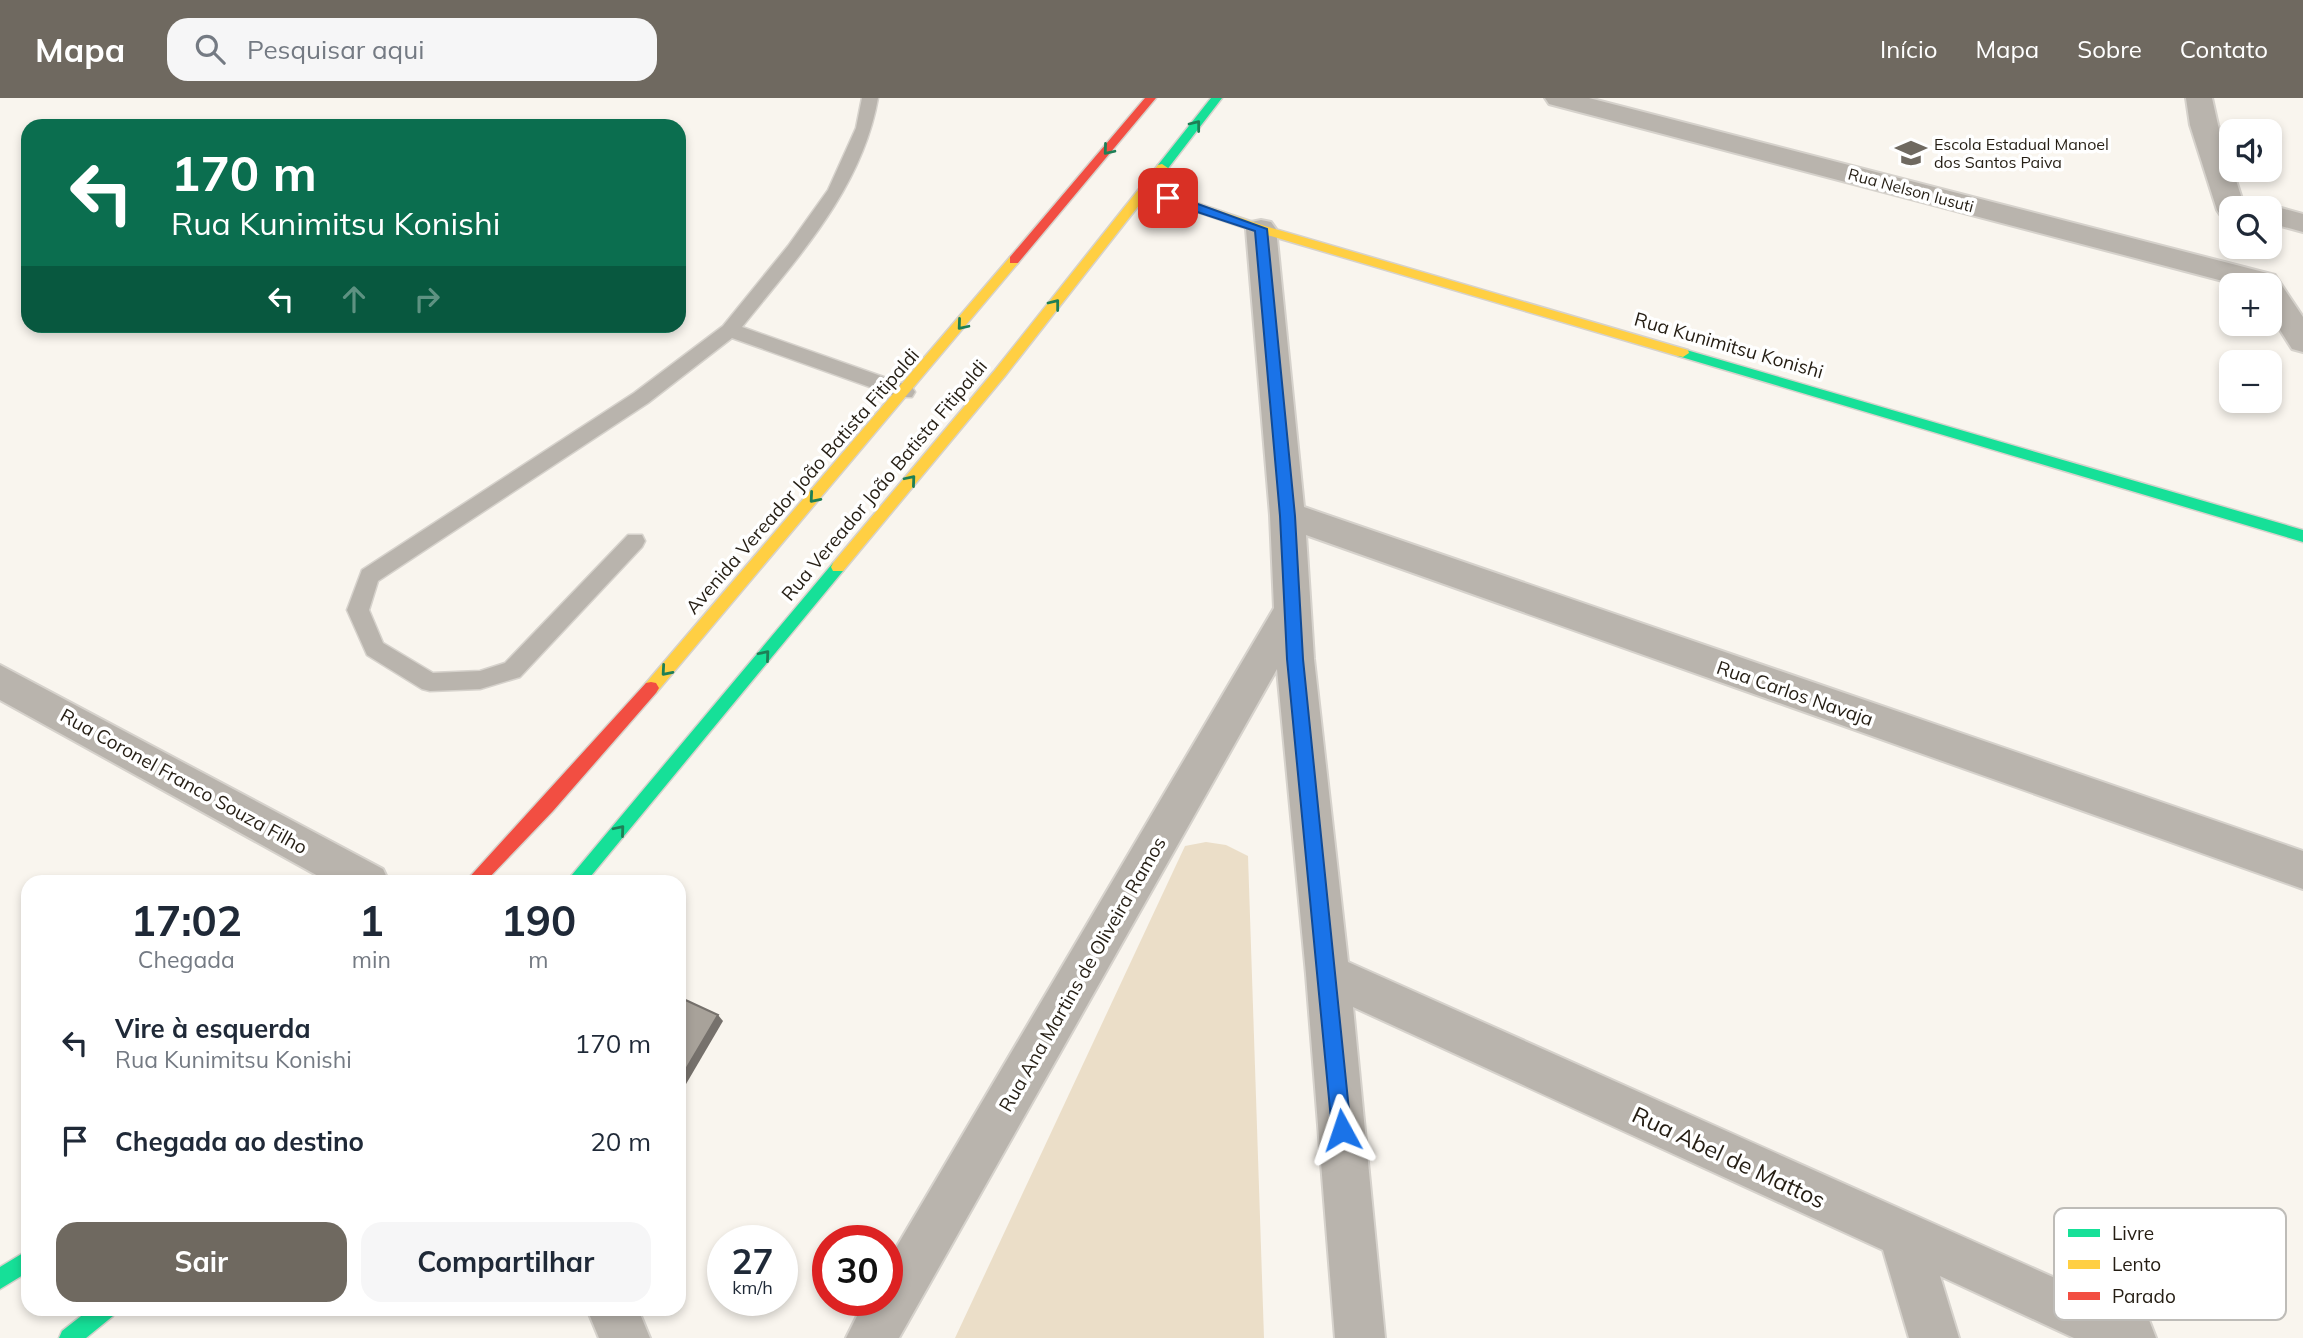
<!DOCTYPE html>
<html lang="pt">
<meta charset="utf-8">
<style>
:root{--surface:#fff;--page:#f6f6f7;--text:#1f2937;--muted:#747a83;--accent:#6f6960}
body{margin:0;font-family:Mulish,sans-serif;background:var(--page);color:var(--text);height:100vh;display:flex;flex-direction:column;font-size:26px;white-space:nowrap}
*{box-sizing:border-box;margin:0}
p{font-size:23px;color:var(--muted)}
.icon{flex:none;width:38px;height:38px;fill:none;stroke:currentColor;stroke-width:2;stroke-linecap:round;stroke-linejoin:round}
.map{position:relative;flex:1;overflow:hidden}
.panel{position:absolute;left:21px;top:777px;width:665px;height:441px;display:flex;flex-direction:column;background:var(--surface);border-radius:21px;box-shadow:0 4px 10px #0003}
.panel>*{flex:none}
.banner{position:absolute;left:21px;top:21px;width:665px;height:214px;border-radius:21px;box-shadow:0 4px 10px #0003;background:#0b6e4f;color:#fff;overflow:hidden}
.tools{position:absolute;left:2219px;top:21px;display:grid;gap:14px}
.tools a{display:grid;place-items:center;width:63px;height:63px;border-radius:14px;background:var(--surface);box-shadow:0 4px 10px #0003;font-size:35px}
.speed{position:absolute;left:707px;top:1127px;display:flex;gap:14px;font-size:35px;font-weight:700;text-align:center}
.speed>*{display:grid;place-content:center;width:91px;height:91px;border-radius:50%;background:var(--surface);box-shadow:0 4px 10px #0003;line-height:1}
.speed small{font-size:18px;font-weight:400}
.speed .limit{border:10px solid #d22;background:#fff;color:#111}
.pin{position:absolute;display:grid;place-items:center;width:60px;height:60px;color:#fff;margin:-30px;border-radius:14px;box-shadow:0 4px 10px #0006}
.me{position:absolute;width:77px;margin:-38px;rotate:355deg;stroke-linejoin:round;filter:drop-shadow(0 0 5px #0008)}
.turn{display:flex;align-items:center;gap:24px;height:147px;padding:0 35px;font-size:32px}
.turn .icon{width:91px;height:91px;stroke-width:2.5}
.turn b{display:block;font-size:49px;line-height:60px}
.lanes{display:flex;align-items:center;height:66px;padding:0 35px;background:#0003;justify-content:center;gap:35px;direction:ltr}
.lanes .off{opacity:.35}
.eta{display:flex;justify-content:space-evenly;align-items:center;height:119px;text-align:center}
.eta b{font-size:42px;font-weight:700;line-height:49px}
.button{display:flex;gap:14px;margin-top:auto;padding:14px 35px}
.button a{flex:1;height:80px;border-radius:21px;background:var(--accent);color:#fff;font-size:28px;font-weight:700;line-height:80px;text-align:center}
.button a+a{background:var(--page);color:var(--text)}
ul{padding:0;list-style:none}
li{display:flex;align-items:center;gap:21px;height:98px;padding:0 35px}
li div{flex:1}
li b{display:block;font-size:26px}
li em{font-style:normal}
header{display:flex;align-items:center;gap:42px;box-sizing:border-box;height:98px;padding:0 35px;background:var(--accent);color:#fff}
header strong{font-size:33px}
nav{display:flex;gap:38px;margin-inline-start:auto;font-size:24px}
.search{width:490px;height:63px;background:var(--page);display:flex;align-items:center;gap:18px;box-sizing:border-box;padding:0 24px;border-radius:21px;color:var(--muted);font-size:26px}
.map>svg:first-child{display:block}
</style>
<header>
<strong>Mapa</strong>
<div class="search"><svg class="icon" aria-label="search" viewBox="0 0 24 24"><circle cx="10" cy="10" r="6"/><path d="M15 15l6 6"/></svg>Pesquisar aqui</div>
<nav><a>Início</a><a>Mapa</a><a>Sobre</a><a>Contato</a></nav>
</header>
<div class="map">
<svg width="2303" height="1240" viewBox="0 0 2303 1240">
<rect width="100%" height="100%" fill="#f9f5ee"/>
<path fill="#ebdec8" d="M 1206,744 L 1226,747 L 1248,758 L 1264,1240 L 955,1240 L 1185,748 Z"/>
<g fill="none" stroke-linecap="round" stroke-linejoin="round">
<defs>
<path id="lane" d="M 862,0 L 878,0 C 862,91 798,159 742,229 L 912,289 L 915,294 L 912,299 L 898,299 L 732,240 L 648,305 L 378,483 L 369,512 L 383,545 L 433,575 L 480,573 L 505,565 L 628,437 L 642,437 L 645,443 L 642,449 L 520,579 L 480,591 L 430,593 L 422,591 L 367,557 L 347,512 L 362,472 L 634,295 L 723,228 L 788,148 L 828,92 L 856,30 Z"/>
<path id="street" d="M 1545,0 L 1589,0 L 2275,177 L 2303,219 L 2303,254 L 2292,251 L 2270,216 L 2270,187 L 2238,187 L 1549,6 Z
M 2186,0 L 2212,0 L 2218,27 L 2245,110 L 2231,110 L 2231,121 L 2221,118 L 2217,112 L 2190,27 Z
M 2270,107 L 2303,116 L 2303,134 L 2270,125 L 2270,110 L 2259,110 Z
M 1261,122 L 1271,124 L 1276,131 L 1304,409 L 2303,753 L 2303,791 L 1306,437 L 1314,561 L 1348,864 L 2149,1222 L 2156,1240 L 2074,1240 L 1940,1178 L 1959,1240 L 1909,1240 L 1883,1152 L 1353,909 L 1385,1240 L 1335,1240 L 1306,876 L 1277,571 L 899,1240 L 846,1240 L 865,1202 L 887,1202 L 887,1165 L 1274,510 L 1270,417 L 1246,131 L 1251,124 Z
M 0,567 L 383,771 L 389,784 L 329,784 L 0,602 Z
M 587,1211 L 638,1211 L 650,1240 L 599,1240 Z"/>
<path id="fast" d="M 1211,0 L 1222,0 L 1166,73 L 1158,73 L 1158,67 Z
M 1683,251 L 2303,432 L 2303,444 L 1678,258 L 1677,255 Z
M 838,463 L 845,469 L 843,473 L 586,784 L 566,784 L 833,465 Z
M 28,1152 L 28,1174 L 0,1191 L 0,1169 Z
M 90,1211 L 116,1211 L 113,1218 L 86,1240 L 59,1240 L 62,1233 Z"/>
<path id="slow" d="M 1162,66 L 1168,70 L 1152,90 L 1265,128 L 1688,252 L 1689,255 L 1683,259 L 1678,258 L 1257,134 L 1147,97 L 1005,278 L 843,473 L 833,473 L 831,469 L 833,465 L 995,272 L 1158,67 Z
M 1014,158 L 1018,159 L 1018,165 L 656,595 L 646,595 L 643,590 L 646,585 L 1010,159 Z"/>
<path id="jam" d="M 1145,0 L 1156,0 L 1018,165 L 1010,165 L 1010,159 Z
M 651,584 L 656,585 L 659,590 L 656,595 L 553,713 L 485,784 L 465,784 L 646,585 Z"/>
</defs>
<use href="#lane" stroke="#d6d2cc" stroke-width="3"/>
<use href="#street" stroke="#d6d2cc" stroke-width="4"/>
<use href="#fast" stroke="#d6d2cc" stroke-width="3"/>
<use href="#slow" stroke="#d6d2cc" stroke-width="3"/>
<use href="#jam" stroke="#d6d2cc" stroke-width="3"/>
<use href="#lane" fill="#b9b4ad" fill-rule="evenodd"/>
<use href="#street" fill="#b9b4ad" fill-rule="evenodd"/>
<use href="#fast" fill="#16e098" fill-rule="evenodd"/>
<use href="#slow" fill="#ffcf43" fill-rule="evenodd"/>
<use href="#jam" fill="#f24e42" fill-rule="evenodd"/>
</g>
<path fill="#76716c" d="M 718,917 L 723,923 L 679,998 L 679,983 Z"/>
<path fill="#a8a29a" stroke="#76716c" stroke-width="2" d="M 679,899 L 718,917 L 679,983 Z"/>
<defs><path id="oneway-chevron" d="M-2-3.5L2.5 0L-2 3.5" fill="none" stroke-width="1.6" stroke-linecap="round" stroke-linejoin="round" transform="scale(1.75)"/></defs>
<g stroke="#1e7f56">
<use href="#oneway-chevron" transform="translate(1196 27) rotate(-52)"/>
<use href="#oneway-chevron" transform="translate(1108 52) rotate(130)"/>
<use href="#oneway-chevron" transform="translate(1055 206) rotate(-52)"/>
<use href="#oneway-chevron" transform="translate(962 227) rotate(130)"/>
<use href="#oneway-chevron" transform="translate(911 382) rotate(-50)"/>
<use href="#oneway-chevron" transform="translate(814 400) rotate(131)"/>
<use href="#oneway-chevron" transform="translate(765 557) rotate(-50)"/>
<use href="#oneway-chevron" transform="translate(666 573) rotate(131)"/>
<use href="#oneway-chevron" transform="translate(620 732) rotate(-50)"/>
</g>
<path fill="#1a73e8" stroke="#114b97" stroke-width="2" d="M 1164,97 L 1173,97 L 1267,131 L 1295,418 L 1303,561 L 1351,1032 L 1348,1039 L 1342,1041 L 1335,1039 L 1332,1032 L 1287,561 L 1280,418 L 1255,133 L 1164,103 Z"/>
<defs>
<symbol id="school-bare" viewBox="-9 -9 18 18"><path d="M0-5L7-2L0 1L-7-2ZM-4 1L0 2.5L4 1V4Q0 6-4 4Z" fill="#6f6960" stroke="#fff" stroke-width="2.5" paint-order="stroke"/></symbol>
</defs>
<g fill-rule="evenodd">
<use href="#school-bare" x="1889" y="33" width="44" height="44"/>
</g>
<g text-anchor="middle" dominant-baseline="central" stroke-width="7" stroke-linejoin="round" paint-order="stroke">
<g font-size="16" fill="#251e14" stroke="#fff" text-anchor="start">
<text x="1934" y="46">Escola Estadual Manoel<tspan x="1934" dy="18">dos Santos Paiva</tspan></text>
</g>
<g font-size="16" fill="#251e14" stroke="#fff">
<text transform="translate(1911 92) rotate(15)">Rua Nelson Iusuti</text>
</g>
<g font-size="19" fill="#251e14" stroke="#fff">
<text transform="translate(1729 247) rotate(16)">Rua Kunimitsu Konishi</text>
<text transform="translate(884 382) rotate(-50)">Rua Vereador João Batista Fitipaldi</text>
<text transform="translate(802 383) rotate(-49)">Avenida Vereador João Batista Fitipaldi</text>
<text transform="translate(1795 595) rotate(19)">Rua Carlos Navaja</text>
<text transform="translate(184 683) rotate(29)">Rua Coronel Franco Souza Filho</text>
<text transform="translate(1082 876) rotate(-60)">Rua Ana Martins de Oliveira Ramos</text>
</g>
<g font-size="23" fill="#251e14" stroke="#fff">
<text transform="translate(1729 1059) rotate(25)">Rua Abel de Mattos</text>
</g>
</g>
<rect x="2054" y="1110" width="232" height="112" rx="10" fill="#fff" stroke="#bebcb8" stroke-width="2"/>
<rect x="2068" y="1131" width="32" height="8" fill="#16e098"/>
<rect x="2068" y="1162" width="32" height="9" fill="#ffcf43"/>
<rect x="2068" y="1194" width="32" height="8" fill="#f24e42"/>
<g font-size="19" fill="#251e14">
<text x="2112" y="1142">Livre</text>
<text x="2112" y="1173">Lento</text>
<text x="2112" y="1205">Parado</text>
</g>
</svg>
<div class="tools">
<a><svg class="icon" aria-label="sound" viewBox="0 0 24 24"><path d="M4 9h4l5-4v14l-5-4H4zM17 9q2 3 0 6"/></svg></a>
<a><svg class="icon" aria-label="search" viewBox="0 0 24 24"><circle cx="10" cy="10" r="6"/><path d="M15 15l6 6"/></svg></a>
<a>+</a>
<a>−</a>
</div>
<div class="speed"><div>27<small>km/h</small></div><div class="limit">30</div></div>
<div class="pin" style="left:1168px;top:100px;background:#d93025"><svg class="icon" aria-label="arrive" viewBox="0 0 24 24"><path d="M6 21V4h12l-3 4 3 4H6"/></svg></div>
<svg class="me" style="left:1342px;top:1032px" viewBox="-20 -20 40 40"><path d="M0-17L14 15 0 8-14 15z" fill="#1a73e8" stroke="#fff" stroke-width="4"/></svg>
<div class="banner">
<div class="turn"><svg class="icon" aria-label="left" viewBox="0 0 24 24"><path d="M17 20v-9H6M10 6l-5 5 5 5"/></svg><div><b>170 m</b>Rua Kunimitsu Konishi</div></div>
<div class="lanes"><svg class="icon" aria-label="left" viewBox="0 0 24 24"><path d="M17 20v-9H6M10 6l-5 5 5 5"/></svg><svg class="icon off" aria-label="ahead" viewBox="0 0 24 24"><path d="M12 20V5M6 11l6-6 6 6"/></svg><svg class="icon off" aria-label="right" viewBox="0 0 24 24"><path d="M7 20v-9h11M14 6l5 5-5 5"/></svg></div>
</div>
<section class="panel">
<div class="eta">
<div><b>17:02</b><p>Chegada</p></div>
<div><b>1</b><p>min</p></div>
<div><b>190</b><p>m</p></div>
</div>
<ul>
<li><svg class="icon" aria-label="left" viewBox="0 0 24 24"><path d="M17 20v-9H6M10 6l-5 5 5 5"/></svg><div><b>Vire à esquerda</b><p>Rua Kunimitsu Konishi</p></div><em>170 m</em></li>
<li><svg class="icon" aria-label="arrive" viewBox="0 0 24 24"><path d="M6 21V4h12l-3 4 3 4H6"/></svg><div><b>Chegada ao destino</b></div><em>20 m</em></li>
</ul>
<div class="button"><a>Sair</a><a>Compartilhar</a></div>
</section>
</div>
